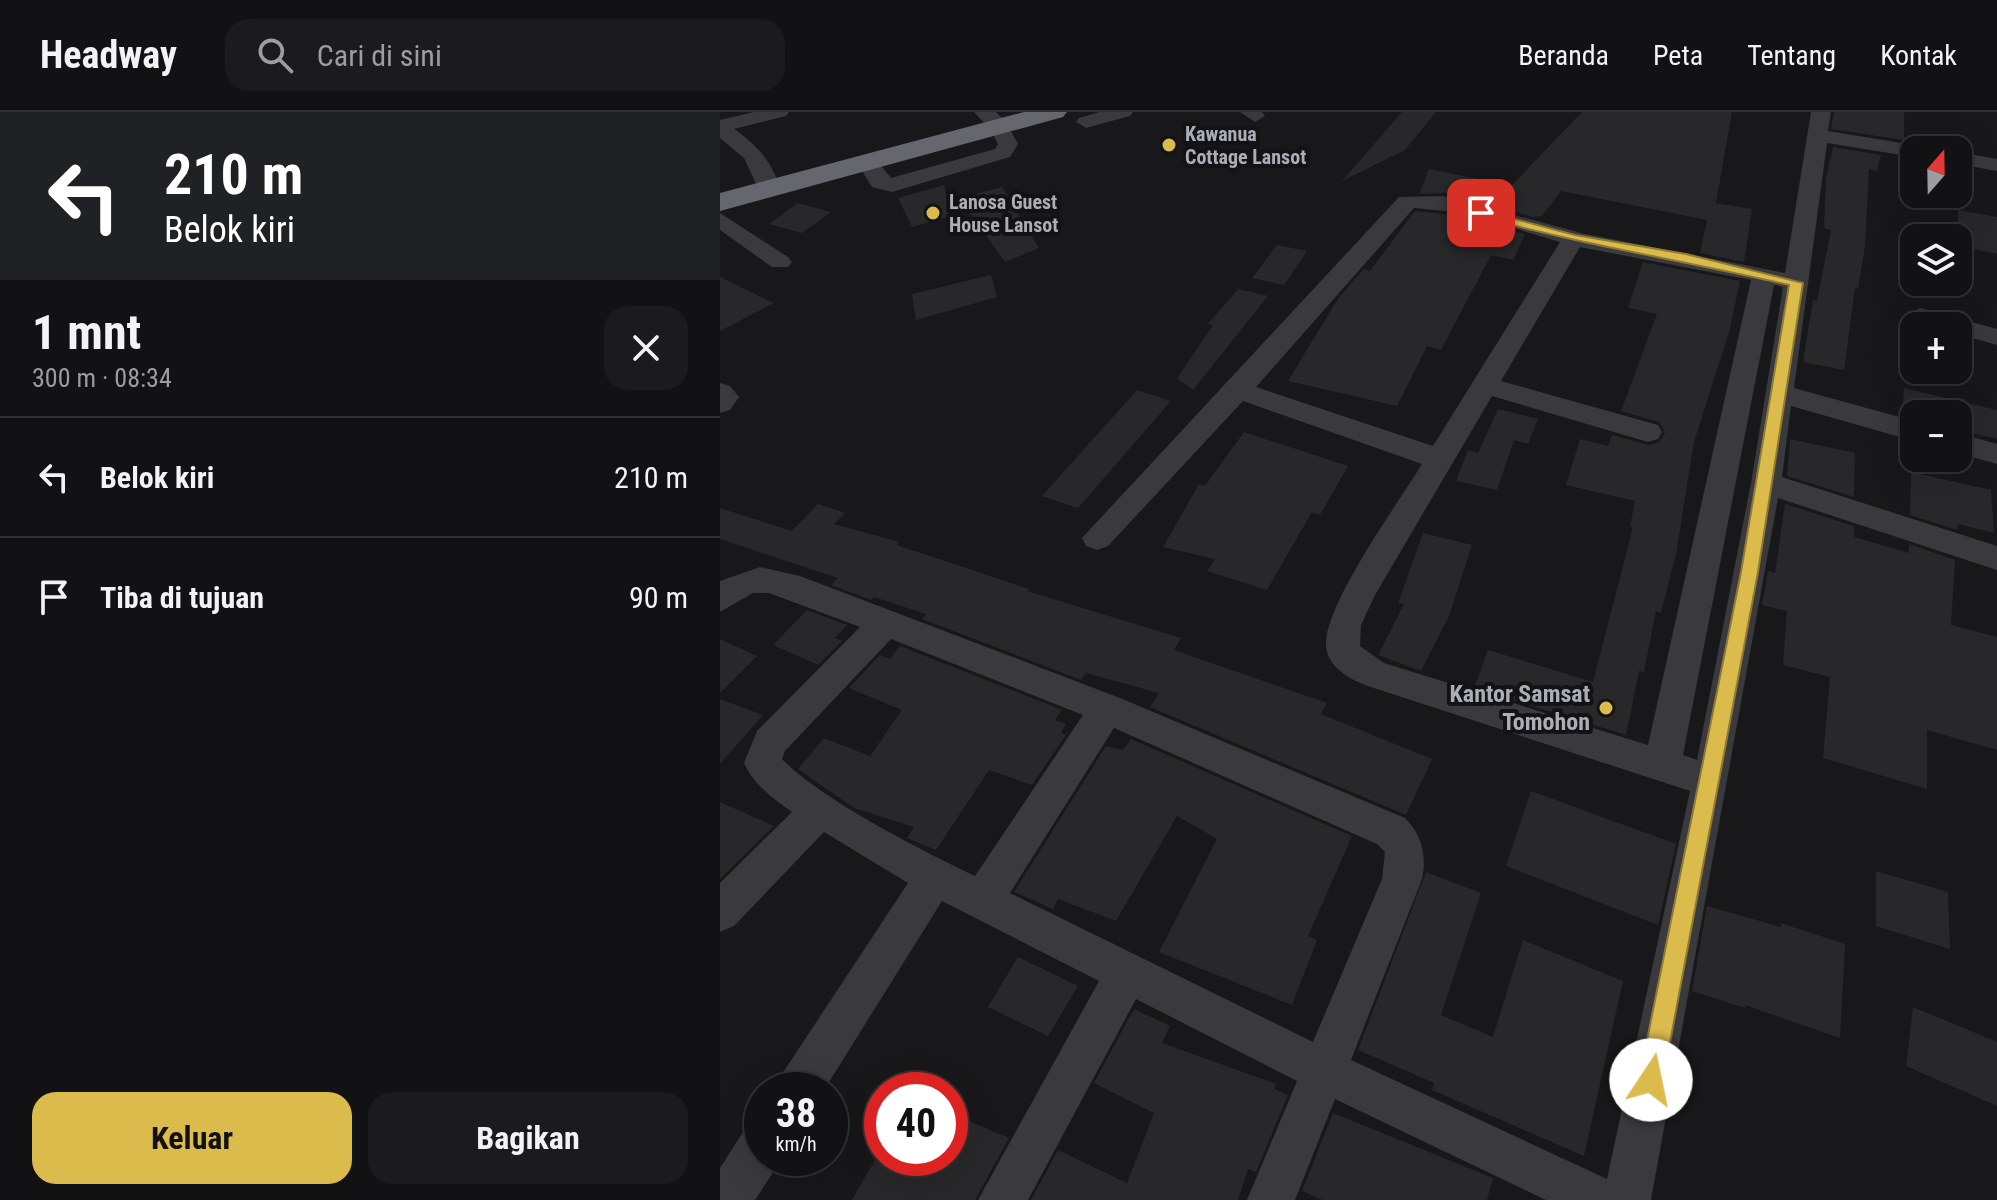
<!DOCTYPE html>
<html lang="id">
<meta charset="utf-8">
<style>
:root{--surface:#121113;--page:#1b1a1c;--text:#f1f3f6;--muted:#9c9da0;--line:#313133;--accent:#dcbb4d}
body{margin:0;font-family:"Roboto Condensed",sans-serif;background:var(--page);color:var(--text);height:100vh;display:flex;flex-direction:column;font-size:30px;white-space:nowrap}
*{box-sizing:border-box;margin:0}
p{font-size:26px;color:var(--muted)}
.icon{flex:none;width:44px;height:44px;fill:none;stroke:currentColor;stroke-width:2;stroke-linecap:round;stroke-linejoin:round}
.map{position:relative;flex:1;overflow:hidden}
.side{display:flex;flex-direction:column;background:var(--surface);width:720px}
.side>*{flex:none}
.guide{background:#202124;color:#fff;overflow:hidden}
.needle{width:52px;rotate:20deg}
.controls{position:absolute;left:1180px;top:24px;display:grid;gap:16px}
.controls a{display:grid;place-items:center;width:72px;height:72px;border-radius:16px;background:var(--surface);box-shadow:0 8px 32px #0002,0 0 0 2px var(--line);font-size:40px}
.speed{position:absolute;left:24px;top:960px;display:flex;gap:16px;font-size:40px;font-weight:700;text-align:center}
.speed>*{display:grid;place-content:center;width:104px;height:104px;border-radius:50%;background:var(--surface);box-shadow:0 8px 32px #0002,0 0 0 2px var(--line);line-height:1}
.speed small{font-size:20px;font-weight:400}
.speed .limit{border:12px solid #d22;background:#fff;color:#111}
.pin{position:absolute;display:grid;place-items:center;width:68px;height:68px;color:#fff;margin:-34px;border-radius:16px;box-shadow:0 4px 12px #0006}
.me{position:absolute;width:88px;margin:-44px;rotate:11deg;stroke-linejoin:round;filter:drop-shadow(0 0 6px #0008)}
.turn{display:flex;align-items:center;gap:28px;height:168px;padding:0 32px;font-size:36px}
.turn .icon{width:104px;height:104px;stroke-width:2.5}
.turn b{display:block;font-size:56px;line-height:68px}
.round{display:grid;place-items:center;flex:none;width:84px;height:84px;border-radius:24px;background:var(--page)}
.summary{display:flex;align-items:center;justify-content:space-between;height:136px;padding:0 32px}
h1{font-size:48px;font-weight:700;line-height:60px}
.primary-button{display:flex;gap:16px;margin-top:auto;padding:16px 32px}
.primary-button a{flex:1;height:92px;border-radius:24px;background:var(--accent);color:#111;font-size:32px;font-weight:700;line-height:92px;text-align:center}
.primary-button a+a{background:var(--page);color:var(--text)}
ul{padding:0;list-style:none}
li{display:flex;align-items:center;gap:24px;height:120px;padding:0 32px;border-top:2px solid var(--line)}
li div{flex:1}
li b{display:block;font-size:30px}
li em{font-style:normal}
header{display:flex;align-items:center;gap:48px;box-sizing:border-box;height:112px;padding:0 40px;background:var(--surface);border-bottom:2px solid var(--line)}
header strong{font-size:38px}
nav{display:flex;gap:44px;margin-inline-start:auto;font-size:28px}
.search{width:560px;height:72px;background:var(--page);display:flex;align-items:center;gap:20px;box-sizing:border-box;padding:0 28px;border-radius:24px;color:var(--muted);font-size:30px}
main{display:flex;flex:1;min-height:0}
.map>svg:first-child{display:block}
</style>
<header>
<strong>Headway</strong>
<div class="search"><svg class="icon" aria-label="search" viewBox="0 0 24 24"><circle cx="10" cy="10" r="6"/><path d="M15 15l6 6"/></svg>Cari di sini</div>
<nav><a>Beranda</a><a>Peta</a><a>Tentang</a><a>Kontak</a></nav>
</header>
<main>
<section class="side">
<div class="guide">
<div class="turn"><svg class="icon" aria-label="left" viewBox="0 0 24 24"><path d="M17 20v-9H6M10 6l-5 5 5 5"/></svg><div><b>210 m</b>Belok kiri</div></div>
</div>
<div class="summary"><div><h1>1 mnt</h1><p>300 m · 08:34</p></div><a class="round"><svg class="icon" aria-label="close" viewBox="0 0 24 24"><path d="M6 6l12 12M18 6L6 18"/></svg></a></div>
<ul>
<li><svg class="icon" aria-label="left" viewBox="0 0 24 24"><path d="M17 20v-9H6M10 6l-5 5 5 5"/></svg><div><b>Belok kiri</b></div><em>210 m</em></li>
<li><svg class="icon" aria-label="arrive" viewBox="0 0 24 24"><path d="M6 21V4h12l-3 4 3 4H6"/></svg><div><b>Tiba di tujuan</b></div><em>90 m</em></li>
</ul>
<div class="primary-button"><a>Keluar</a><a>Bagikan</a></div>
</section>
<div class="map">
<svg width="1277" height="1088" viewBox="0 0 1277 1088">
<rect width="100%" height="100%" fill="#181719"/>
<path fill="#28282a" d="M 682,0 L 716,0 L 685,38 L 622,69 Z
M 862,0 L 1012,0 L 996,91 L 1032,97 L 1024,150 L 980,141 L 987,108 L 841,79 L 822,104 L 813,105 L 725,81 L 699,82 L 709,57 L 791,74 Z
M 1114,0 L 1184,0 L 1184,28 L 1111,17 Z
M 1113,35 L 1161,43 L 1157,59 L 1149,57 L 1145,134 L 1138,177 L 1135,176 L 1124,258 L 1083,250 L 1093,188 L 1097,189 L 1111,118 L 1104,116 L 1106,66 Z
M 224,73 L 231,104 L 192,115 L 178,86 Z
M 282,75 L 319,136 L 285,150 L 239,86 Z
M 78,91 L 111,100 L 82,121 L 49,112 Z
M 1238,98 L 1277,105 L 1277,142 L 1238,134 Z
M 695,99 L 743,104 L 805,122 L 793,148 L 771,143 L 721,238 L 707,234 L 677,294 L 568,269 L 619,185 L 644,157 L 650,159 Z
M 557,133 L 587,139 L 564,173 L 532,166 Z
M 923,150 L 1020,169 L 1010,217 L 974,330 L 956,442 L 941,501 L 936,499 L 924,560 L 919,559 L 906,623 L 754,576 L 768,538 L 873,570 L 913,415 L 910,414 L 915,389 L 846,373 L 860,327 L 888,334 L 892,323 L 929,333 L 939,330 L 945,321 L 939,310 L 901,299 L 937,202 L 908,196 Z
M 271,163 L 277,185 L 196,208 L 192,182 Z
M 0,165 L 54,191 L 0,219 Z
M 518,177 L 548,184 L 473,278 L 457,266 L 493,213 L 488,212 Z
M 1184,276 L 1277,298 L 1277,327 L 1238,318 L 1238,302 L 1194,302 L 1194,306 L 1182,303 Z
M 417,278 L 451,289 L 358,396 L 322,384 Z
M 778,297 L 818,307 L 808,332 L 794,328 L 777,378 L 736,369 L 748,338 L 758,341 Z
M 524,320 L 628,354 L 600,403 L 592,400 L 547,478 L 487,459 L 495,447 L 443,435 L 479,372 L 485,374 Z
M 1070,327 L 1135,341 L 1134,385 L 1067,364 Z
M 1191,360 L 1271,378 L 1274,421 L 1238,412 L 1237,418 L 1190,403 Z
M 98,392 L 125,401 L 114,412 L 179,430 L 177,433 L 309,477 L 307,479 L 461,526 L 454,538 L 607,591 L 601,602 L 712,647 L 686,703 L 430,595 L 439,581 L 366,561 L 361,568 L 202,507 L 206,502 L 154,485 L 151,488 L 111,473 L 118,466 L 0,427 L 0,396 L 72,419 Z
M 1065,392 L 1134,414 L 1134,425 L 1189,441 L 1189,432 L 1235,448 L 1231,513 L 1277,525 L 1277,638 L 1207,618 L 1207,677 L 1103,646 L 1110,565 L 1063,553 L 1067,499 L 1042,493 L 1048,459 L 1055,461 Z
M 703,421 L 752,433 L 729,504 L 701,559 L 658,543 L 684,492 L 678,491 Z
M 87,498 L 127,513 L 115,526 L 122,529 L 98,553 L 53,533 Z
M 0,527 L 37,544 L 0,581 Z
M 180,534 L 342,598 L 335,608 L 346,612 L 341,621 L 346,623 L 312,673 L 269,658 L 216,738 L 187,726 L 194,715 L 134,696 L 78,657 L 104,626 L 150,644 L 182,598 L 129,576 L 160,543 L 170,547 Z
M 0,587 L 43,603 L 0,652 Z
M 411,627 L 632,724 L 588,824 L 597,828 L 572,893 L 439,840 L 497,727 L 457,704 L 396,809 L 338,787 L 333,797 L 294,780 L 386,634 L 403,638 Z
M 811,679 L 956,732 L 938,813 L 786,754 Z
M 0,690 L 54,714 L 0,767 Z
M 1156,759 L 1228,780 L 1230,837 L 1156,814 Z
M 706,760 L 761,781 L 721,903 L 773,925 L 803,828 L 903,869 L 864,1044 L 712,978 L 714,971 L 638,938 Z
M 987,794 L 1061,815 L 1061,811 L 1125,832 L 1120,926 L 1025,893 L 1025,896 L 972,879 Z
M 298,845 L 358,874 L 328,924 L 268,895 Z
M 1193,895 L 1277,930 L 1277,994 L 1186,954 Z
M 414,897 L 450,914 L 442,931 L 556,972 L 554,977 L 568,983 L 536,1060 L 528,1057 L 518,1088 L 311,1088 L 338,1038 L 407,1071 L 434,1001 L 374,971 Z
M 230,1001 L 289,1026 L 255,1088 L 132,1088 L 156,1046 L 230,1046 Z
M 613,1001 L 773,1066 L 767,1088 L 603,1088 L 582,1079 Z"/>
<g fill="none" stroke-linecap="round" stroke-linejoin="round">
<path fill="#39393e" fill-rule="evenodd" d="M 34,0 L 69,0 L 66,4 L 14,17 C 36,32 52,49 60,76 L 49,83 L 38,76 L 24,46 L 0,26 L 0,8 Z
M 254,0 L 276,0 L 286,10 L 298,32 L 290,45 L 172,80 L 152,75 L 136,49 L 140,45 L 154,45 L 171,66 L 275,37 L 278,32 L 270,17 Z
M 380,0 L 413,0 L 410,4 L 366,16 L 356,10 L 359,6 Z
M 520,0 L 542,0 L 545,4 L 535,10 Z
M 1091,0 L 1111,0 L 1108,19 L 1194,33 L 1204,38 L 1194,38 L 1194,45 L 1107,31 L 1074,276 L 1194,309 L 1194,329 L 1071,294 L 1062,365 L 1277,434 L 1277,458 L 1058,386 L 931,1088 L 826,1088 L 615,987 L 575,1088 L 527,1088 L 577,969 L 416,887 L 308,1088 L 258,1088 L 379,869 L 222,789 L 104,978 L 55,978 L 62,962 L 188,771 L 104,720 L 14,814 L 0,820 L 0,771 L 72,700 C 52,686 34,673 24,651 L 37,619 L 140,515 L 49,481 L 33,481 L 0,500 L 0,469 L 40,455 L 80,464 L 400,586 L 685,706 C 702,723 707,744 702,767 L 631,948 L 887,1067 L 970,679 L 654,576 C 635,570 608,558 606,534 C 603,494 679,390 702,352 L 523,289 L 388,434 L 377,438 L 366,434 L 362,426 L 679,85 L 724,84 L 861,121 L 1065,161 ZM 694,96 L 744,101 L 840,130 L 713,334 L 536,275 ZM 860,135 L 1031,168 L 928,633 L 664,551 L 640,534 L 641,513 L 655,483 L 772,284 L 928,330 L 938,327 L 942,320 L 938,313 L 781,269 ZM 1054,173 L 1063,175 L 1031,371 L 977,648 L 963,643 ZM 171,527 L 363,603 L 255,764 C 201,738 102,688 62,647 L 65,639 ZM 394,616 L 657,732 L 665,740 L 662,767 L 593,930 L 290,781 Z
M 1238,40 L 1277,47 L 1277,59 L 1238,52 Z
M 0,101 L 68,145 L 72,150 L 68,155 L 52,155 L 0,118 Z
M 1200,196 L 1277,217 L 1277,233 L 1238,222 L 1238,214 L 1208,214 L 1191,209 L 1187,204 Z
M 0,271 L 10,274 L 19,285 L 10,298 L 0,301 Z
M 1238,321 L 1277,332 L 1277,352 L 1238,341 Z
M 42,1011 L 42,1046 L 60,1046 L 59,1051 L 35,1088 L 0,1088 L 0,1056 L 25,1017 Z"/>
<path fill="#66676e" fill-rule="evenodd" d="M 304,0 L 347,0 L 343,5 L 0,99 L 0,81 Z"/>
</g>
<path fill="#dcbb4d" stroke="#8f7a32" stroke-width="2" d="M 761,98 L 855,123 L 966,142 L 1083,171 L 1038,460 L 943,968 L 940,977 L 931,980 L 922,977 L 919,968 L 1021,460 L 1069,173 C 965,149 860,132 757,104 L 755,101 Z"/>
<g fill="#dcbb4d" stroke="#131214" stroke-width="3">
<circle cx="449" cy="33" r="8"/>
<circle cx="213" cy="101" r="8"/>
<circle cx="886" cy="596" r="8"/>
</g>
<g text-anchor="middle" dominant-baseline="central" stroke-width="8" stroke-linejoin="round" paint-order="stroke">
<g font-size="20" font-weight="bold" fill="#abaeb7" stroke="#131214" text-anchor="start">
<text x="465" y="22">Kawanua<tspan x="465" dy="23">Cottage Lansot</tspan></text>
<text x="229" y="90">Lanosa Guest<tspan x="229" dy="23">House Lansot</tspan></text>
</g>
<g font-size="24" font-weight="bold" fill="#abaeb7" stroke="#131214" text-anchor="end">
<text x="870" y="582">Kantor Samsat<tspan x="870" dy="28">Tomohon</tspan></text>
</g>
</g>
</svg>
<div class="controls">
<a><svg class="needle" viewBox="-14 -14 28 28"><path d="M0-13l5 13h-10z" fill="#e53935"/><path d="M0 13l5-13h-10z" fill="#9c9da0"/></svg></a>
<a><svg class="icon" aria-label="layers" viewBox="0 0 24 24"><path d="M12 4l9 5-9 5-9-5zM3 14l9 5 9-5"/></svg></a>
<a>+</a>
<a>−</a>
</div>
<div class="speed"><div>38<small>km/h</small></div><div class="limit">40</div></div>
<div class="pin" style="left:761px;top:101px;background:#d93025"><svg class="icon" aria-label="arrive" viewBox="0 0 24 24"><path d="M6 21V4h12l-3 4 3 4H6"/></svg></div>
<svg class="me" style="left:931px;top:968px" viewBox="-20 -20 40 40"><circle r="19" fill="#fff"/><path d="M0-13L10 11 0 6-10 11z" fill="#dcbb4d"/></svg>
</div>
</main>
